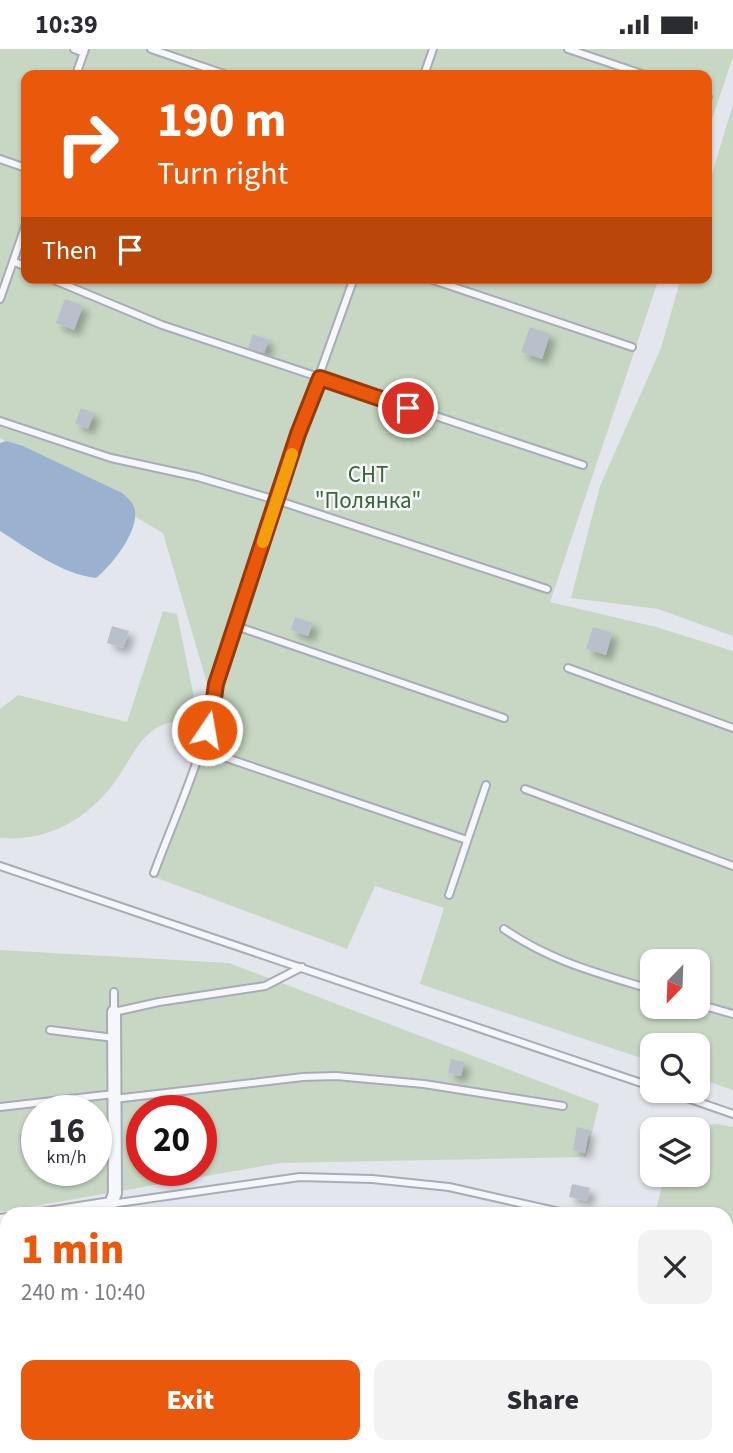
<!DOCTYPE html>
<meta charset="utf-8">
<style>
:root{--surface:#fff;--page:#f2f2f3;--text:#2b2b33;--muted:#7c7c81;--accent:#ea580c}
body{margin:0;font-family:"Source Sans 3",sans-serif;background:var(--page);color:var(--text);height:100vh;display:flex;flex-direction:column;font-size:26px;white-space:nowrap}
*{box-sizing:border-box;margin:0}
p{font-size:23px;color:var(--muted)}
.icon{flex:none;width:38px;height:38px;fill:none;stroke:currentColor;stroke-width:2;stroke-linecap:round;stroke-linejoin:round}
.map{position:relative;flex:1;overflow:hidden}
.side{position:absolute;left:0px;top:1158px;width:733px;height:247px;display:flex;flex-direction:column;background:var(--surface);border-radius:21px 21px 0 0;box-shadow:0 2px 5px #0004}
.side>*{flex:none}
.banner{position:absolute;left:21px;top:21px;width:691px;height:214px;border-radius:14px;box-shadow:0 2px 5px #0004;background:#ea580c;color:#fff;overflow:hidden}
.needle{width:46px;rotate:203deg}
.tools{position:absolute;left:640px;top:900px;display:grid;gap:14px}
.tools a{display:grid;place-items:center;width:70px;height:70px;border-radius:14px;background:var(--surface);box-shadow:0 2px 5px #0004;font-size:35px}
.speed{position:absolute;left:21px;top:1046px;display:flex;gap:14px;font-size:35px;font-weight:700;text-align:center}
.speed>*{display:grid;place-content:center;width:91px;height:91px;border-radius:50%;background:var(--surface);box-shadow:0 2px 5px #0004;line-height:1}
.speed small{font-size:18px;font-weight:400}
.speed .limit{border:10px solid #d22;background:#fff;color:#111}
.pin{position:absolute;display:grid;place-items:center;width:60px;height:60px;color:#fff;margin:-30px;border:4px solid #fff;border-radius:50%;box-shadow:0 2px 7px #0007}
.me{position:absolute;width:77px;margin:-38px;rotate:12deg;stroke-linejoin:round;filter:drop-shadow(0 0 5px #0008)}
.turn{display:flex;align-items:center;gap:24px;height:147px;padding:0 21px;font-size:32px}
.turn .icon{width:91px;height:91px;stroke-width:2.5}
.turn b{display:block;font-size:49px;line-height:60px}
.then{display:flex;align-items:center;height:66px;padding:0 21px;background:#0003;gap:14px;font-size:26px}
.round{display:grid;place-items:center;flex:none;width:74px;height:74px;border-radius:14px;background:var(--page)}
.overview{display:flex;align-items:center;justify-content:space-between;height:119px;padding:0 21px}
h1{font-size:42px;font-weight:800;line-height:52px;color:var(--accent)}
.action{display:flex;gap:14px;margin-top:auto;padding:14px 21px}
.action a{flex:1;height:80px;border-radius:14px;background:var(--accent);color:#fff;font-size:28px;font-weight:800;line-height:80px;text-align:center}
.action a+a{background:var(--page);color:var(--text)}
.status{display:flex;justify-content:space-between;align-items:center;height:49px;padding:0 35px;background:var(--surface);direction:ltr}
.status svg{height:19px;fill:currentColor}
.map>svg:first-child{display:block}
</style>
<div class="status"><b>10:39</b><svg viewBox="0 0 49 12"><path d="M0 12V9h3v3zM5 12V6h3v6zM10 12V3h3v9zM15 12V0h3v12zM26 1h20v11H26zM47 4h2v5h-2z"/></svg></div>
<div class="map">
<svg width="733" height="1404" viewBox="0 0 733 1404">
<defs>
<filter id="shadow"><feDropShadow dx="6" dy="6" stdDeviation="3.5" flood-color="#0004"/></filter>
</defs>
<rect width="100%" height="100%" fill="#e3e6ec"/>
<path fill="#c7d7c3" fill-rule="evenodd" d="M 0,0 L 733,0 L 733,8 L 707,85 L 707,26 L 26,26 L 26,229 L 659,229 L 550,553 L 656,578 L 733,602 L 733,1041 L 698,1029 L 698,996 L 653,996 L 653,1013 L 420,935 L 444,859 L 375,837 L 347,900 L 149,826 L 216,665 L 163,484 L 0,389 ZM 653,912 L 698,912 L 698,957 L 653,957 Z
M 733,55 L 733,587 L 658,560 L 571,549 L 600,437 L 661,299 L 681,229 L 707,229 L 707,142 Z
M 163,562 L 177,565 L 196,658 L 186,671 C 178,673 167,673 160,677 C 140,687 131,709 119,727 C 91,768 51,793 0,789 L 0,660 L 18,646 L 127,673 Z
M 0,901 L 229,914 L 599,1055 L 586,1108 L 280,1114 L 0,1163 ZM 37,1062 L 96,1062 L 96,1122 L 37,1122 ZM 142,1062 L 201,1062 L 201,1122 L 142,1122 Z
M 718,1075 L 733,1078 L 733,1332 L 726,1330 L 726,1166 L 655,1165 L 665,1125 L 698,1125 L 698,1080 L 688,1080 L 690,1077 Z"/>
<path fill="#9ab2d0" d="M 6,392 L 23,397 L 122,444 C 128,449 134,454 135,462 C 138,484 111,517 96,529 C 61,525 29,500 0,482 L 0,394 Z"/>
<path fill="#b9bfcb" filter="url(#shadow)" d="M 65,250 L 83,257 L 74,281 L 56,274 Z
M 530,278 L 550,285 L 542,310 L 521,303 Z
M 253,285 L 269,291 L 264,304 L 248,299 Z
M 81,359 L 94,364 L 88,380 L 75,374 Z
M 295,568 L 313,574 L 308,587 L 291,581 Z
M 112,577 L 129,582 L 123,599 L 107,594 Z
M 593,578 L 612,584 L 606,606 L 586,600 Z
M 451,1010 L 464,1013 L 461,1027 L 448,1024 Z
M 577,1078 L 589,1081 L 585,1104 L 573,1101 Z
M 33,1083 L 35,1103 L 22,1105 L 19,1085 Z
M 572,1135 L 590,1139 L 587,1152 L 569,1148 Z"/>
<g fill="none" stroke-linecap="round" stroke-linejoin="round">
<defs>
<path id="service" d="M 74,0 L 84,4
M 151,0 L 227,26
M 568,0 L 645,26
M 76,26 L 85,0
M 424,26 L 433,0
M 707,48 L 708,48
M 0,110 L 26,119
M 13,212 L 26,218
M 49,229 L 162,276 L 583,416
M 427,229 L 632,298
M 0,250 L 26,175
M 0,372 L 111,409 L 198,428 L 276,451 L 547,540
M 236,577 L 504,669
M 568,619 L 733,679
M 202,698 L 215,705 L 467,791
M 525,740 L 733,817
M 0,817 L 653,1038
M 154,824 C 177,762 207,700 216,635 L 298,385 L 354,229
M 449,846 L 486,736
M 504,880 C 552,913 598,924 653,941
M 114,943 L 114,963 L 159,953 L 265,937 L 302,918
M 698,955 L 733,965
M 50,981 L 114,989
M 664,1041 L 733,1065
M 114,1050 L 303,1028 L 336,1027 L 424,1035 L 563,1057
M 0,1058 L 114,1045
M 111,1155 L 300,1128 L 372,1130 L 449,1138 L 573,1166"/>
<path id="minor" d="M 41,1166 L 111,1155 L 115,1144 L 114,963
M 0,1172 L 7,1171"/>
<path id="tertiary" d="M 726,1366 L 733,1368
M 0,1383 L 7,1383"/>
</defs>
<use href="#service" stroke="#a7acb7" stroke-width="10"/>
<use href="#minor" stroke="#a7acb7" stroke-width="16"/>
<use href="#tertiary" stroke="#a7acb7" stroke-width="19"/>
<use href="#service" stroke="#f6f7fa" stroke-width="6"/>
<use href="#minor" stroke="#f6f7fa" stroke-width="12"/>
<use href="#tertiary" stroke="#f6f7fa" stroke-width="16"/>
</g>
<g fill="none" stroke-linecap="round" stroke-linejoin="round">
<defs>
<path id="route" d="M 207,681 L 212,664 L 216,635 L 298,385 L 320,329 L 408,359"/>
</defs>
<use href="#route" stroke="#983908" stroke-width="18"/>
<use href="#route" stroke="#ea580c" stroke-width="12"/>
<path stroke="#f59e0b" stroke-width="12" d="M 263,493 L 292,405"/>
</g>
<g text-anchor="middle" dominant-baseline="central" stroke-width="5" stroke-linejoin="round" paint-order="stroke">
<g font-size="23" fill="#3b6434" stroke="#f3f5f9">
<text x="368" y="425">СНТ<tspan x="368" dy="26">"Полянка"</tspan></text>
</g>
</g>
</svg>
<div class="tools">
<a><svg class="needle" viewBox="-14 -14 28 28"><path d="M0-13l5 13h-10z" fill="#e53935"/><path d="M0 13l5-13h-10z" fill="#7c7c81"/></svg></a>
<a><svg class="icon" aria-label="search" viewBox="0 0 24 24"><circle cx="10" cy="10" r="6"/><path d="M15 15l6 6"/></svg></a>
<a><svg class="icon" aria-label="layers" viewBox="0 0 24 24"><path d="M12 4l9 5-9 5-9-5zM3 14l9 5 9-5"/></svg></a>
</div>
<div class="speed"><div>16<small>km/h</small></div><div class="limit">20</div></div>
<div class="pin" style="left:408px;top:359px;background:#d93025"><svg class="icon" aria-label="arrive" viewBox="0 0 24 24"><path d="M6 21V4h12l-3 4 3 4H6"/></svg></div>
<svg class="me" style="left:207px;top:681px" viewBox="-20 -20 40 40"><circle r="17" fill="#ea580c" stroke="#fff" stroke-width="3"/><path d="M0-11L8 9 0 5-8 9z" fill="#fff"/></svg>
<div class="banner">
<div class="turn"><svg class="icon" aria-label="right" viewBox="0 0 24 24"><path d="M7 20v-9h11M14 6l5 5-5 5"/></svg><div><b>190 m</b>Turn right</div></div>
<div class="then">Then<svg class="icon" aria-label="arrive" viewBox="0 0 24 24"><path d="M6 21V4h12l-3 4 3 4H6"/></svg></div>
</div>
<section class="side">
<div class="overview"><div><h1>1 min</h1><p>240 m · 10:40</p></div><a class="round"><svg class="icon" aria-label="close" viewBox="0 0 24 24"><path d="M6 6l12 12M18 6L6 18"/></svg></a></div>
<div class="action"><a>Exit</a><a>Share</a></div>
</section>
</div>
